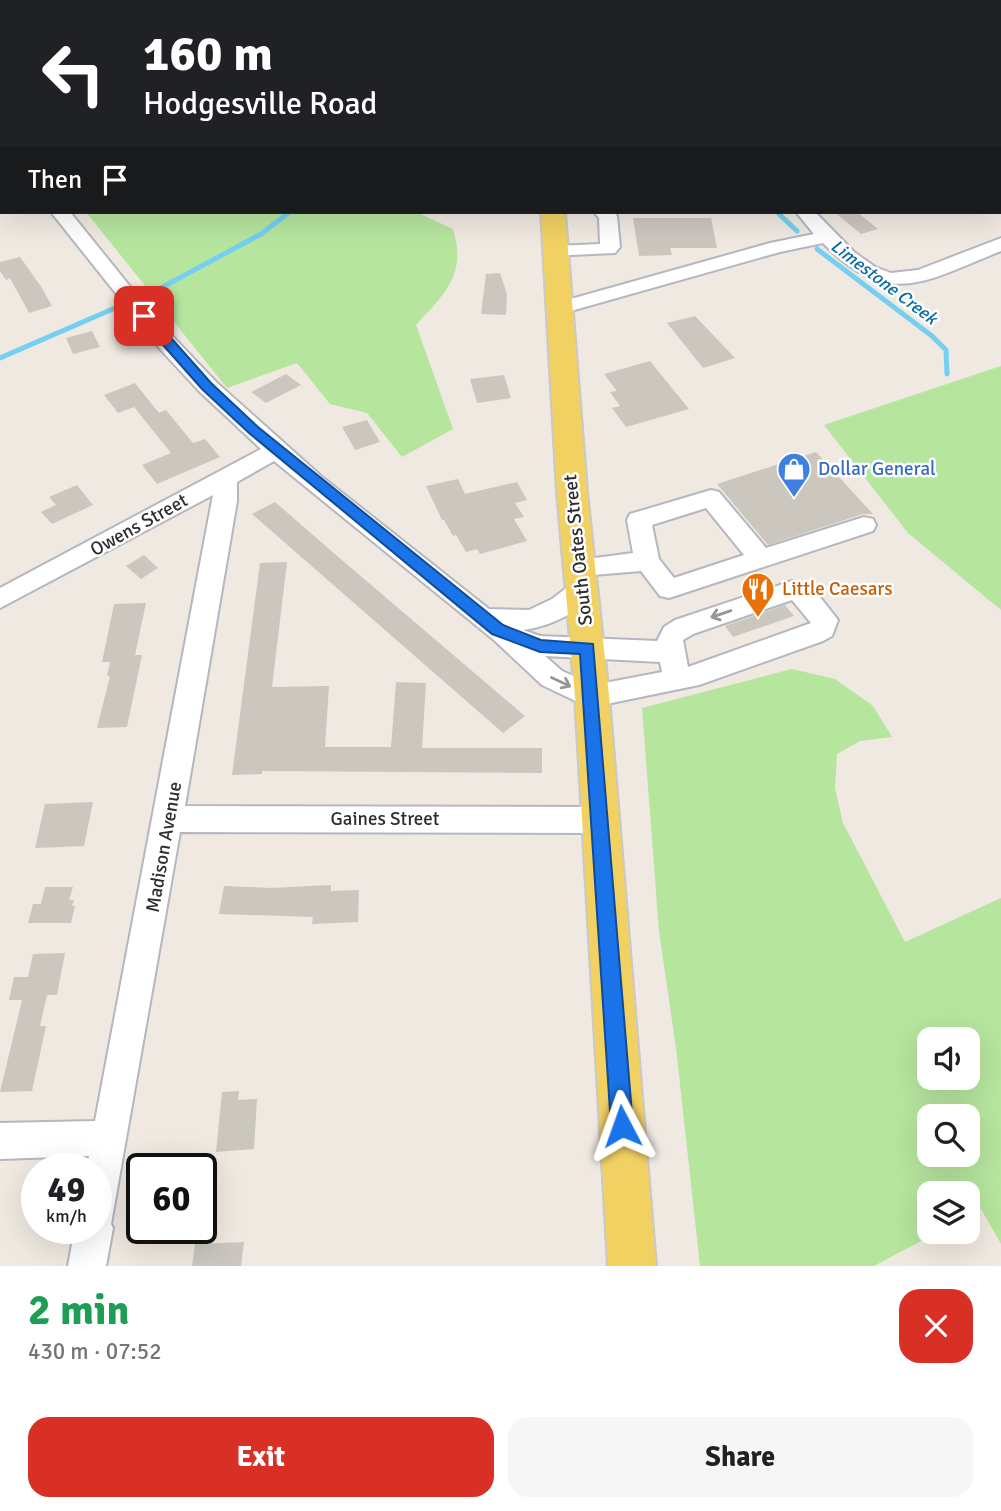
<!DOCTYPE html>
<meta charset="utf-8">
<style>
:root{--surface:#fff;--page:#f6f6f6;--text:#202124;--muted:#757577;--accent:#d93025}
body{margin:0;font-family:Signika,sans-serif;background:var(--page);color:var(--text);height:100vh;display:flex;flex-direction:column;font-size:26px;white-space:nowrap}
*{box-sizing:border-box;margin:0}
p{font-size:23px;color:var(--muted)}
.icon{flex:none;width:38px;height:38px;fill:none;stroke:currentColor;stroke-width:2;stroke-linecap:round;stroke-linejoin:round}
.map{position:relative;height:1266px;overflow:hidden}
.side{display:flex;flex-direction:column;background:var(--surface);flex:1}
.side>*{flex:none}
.guide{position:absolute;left:0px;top:0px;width:1001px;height:214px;box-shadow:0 7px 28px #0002;background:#202124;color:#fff;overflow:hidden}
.buttons{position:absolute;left:917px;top:1027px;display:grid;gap:14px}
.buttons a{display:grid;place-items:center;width:63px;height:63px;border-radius:14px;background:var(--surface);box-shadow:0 7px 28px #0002;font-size:35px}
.speed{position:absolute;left:21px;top:1153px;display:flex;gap:14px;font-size:35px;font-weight:700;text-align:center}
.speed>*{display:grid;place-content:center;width:91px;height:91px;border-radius:50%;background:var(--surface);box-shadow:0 7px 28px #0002;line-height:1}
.speed small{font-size:18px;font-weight:400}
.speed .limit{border:4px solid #111;border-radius:10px;background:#fff;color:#111}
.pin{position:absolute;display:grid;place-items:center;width:60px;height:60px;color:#fff;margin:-30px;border-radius:14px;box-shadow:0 4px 10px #0006}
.me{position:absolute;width:77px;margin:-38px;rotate:356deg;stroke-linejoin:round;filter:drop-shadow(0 0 5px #0008)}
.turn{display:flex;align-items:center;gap:24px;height:147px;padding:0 28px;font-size:32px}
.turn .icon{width:91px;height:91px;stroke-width:2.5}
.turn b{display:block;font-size:49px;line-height:60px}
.then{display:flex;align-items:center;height:66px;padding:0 28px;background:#0003;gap:14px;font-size:26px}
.round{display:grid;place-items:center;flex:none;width:74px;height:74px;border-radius:21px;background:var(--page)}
.head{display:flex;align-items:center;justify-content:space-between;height:119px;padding:0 28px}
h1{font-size:42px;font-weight:800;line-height:52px;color:#1e9e55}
.action{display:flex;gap:14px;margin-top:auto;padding:14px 28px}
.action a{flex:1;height:80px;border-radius:21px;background:var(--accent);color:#fff;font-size:28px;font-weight:800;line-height:80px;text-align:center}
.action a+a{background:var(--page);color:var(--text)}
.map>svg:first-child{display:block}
</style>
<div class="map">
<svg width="1001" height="1266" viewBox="0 0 1001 1266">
<rect width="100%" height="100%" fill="#efe9e1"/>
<path fill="#b6e59e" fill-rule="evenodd" d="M 86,212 L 416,212 L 453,229 C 467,275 445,293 416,325 L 453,429 L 402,457 L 367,413 L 330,404 L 297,363 L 227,388 Z
M 1001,366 L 1001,610 L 908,533 L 824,425 Z
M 792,669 L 835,679 L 873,706 L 892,737 L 860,741 L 837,754 L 835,788 L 843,823 L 905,942 L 1001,898 L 1001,1244 L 981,1209 L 968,1216 L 968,1194 L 929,1194 L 929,1232 L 938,1232 L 874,1266 L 700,1266 L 676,1048 L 659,931 L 642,708 ZM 929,1040 L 968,1040 L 968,1078 L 929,1078 ZM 968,1116 L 968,1155 L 929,1155 L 929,1116 Z"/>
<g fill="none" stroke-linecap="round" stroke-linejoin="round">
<path stroke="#75cff0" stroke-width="3.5" d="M 636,2 L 646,0
M 777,212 L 781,216
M 285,216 L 290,212"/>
<path stroke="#75cff0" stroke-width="5" d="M 779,214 L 797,231
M 817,249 L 932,336 L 946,350 L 947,374
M 146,296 L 261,234 L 287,214
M 0,358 L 122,305"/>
</g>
<path fill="#cbc7bf" d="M 834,212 L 857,212 L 878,229 L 861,234 Z
M 633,218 L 711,218 L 717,248 L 670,248 L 672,255 L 639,256 Z
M 20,257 L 42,288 L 52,306 L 29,313 L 10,278 L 6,280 L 0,271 L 0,262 Z
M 500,273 L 507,294 L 506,315 L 481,314 L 486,274 Z
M 695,316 L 735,358 L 703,368 L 667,323 Z
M 92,331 L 100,347 L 73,354 L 66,338 Z
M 650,361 L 689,409 L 626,427 L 612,408 L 620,406 L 610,392 L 617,391 L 604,374 Z
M 286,374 L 301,385 L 266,403 L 251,392 Z
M 504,375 L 511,398 L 477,403 L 470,379 Z
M 135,383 L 159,413 L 166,410 L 193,443 L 205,439 L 220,457 L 157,484 L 142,465 L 171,453 L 134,407 L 118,413 L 104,395 Z
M 367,420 L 380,442 L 355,450 L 342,427 Z
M 816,452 L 873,514 L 863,514 L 768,545 L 717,484 Z
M 458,479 L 465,494 L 517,482 L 527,500 L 515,503 L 524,517 L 514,519 L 527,541 L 480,554 L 477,549 L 466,552 L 456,535 L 453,536 L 444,520 L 442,520 L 426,486 Z
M 77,485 L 93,505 L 52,524 L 41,512 L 56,505 L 49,497 Z
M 275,502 L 336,555 L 525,716 L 503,733 L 252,514 Z
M 144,555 L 158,568 L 141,579 L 126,566 Z
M 287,562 L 272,687 L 329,686 L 325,747 L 391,747 L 396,682 L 426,683 L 422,748 L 542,748 L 542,773 L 262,771 L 262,774 L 232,775 L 260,563 Z
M 146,603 L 135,655 L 142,655 L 127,727 L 97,728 L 110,676 L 107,676 L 110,662 L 102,662 L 114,604 Z
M 785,605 L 794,616 L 733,637 L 725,626 Z
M 93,802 L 84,846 L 35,848 L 45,804 Z
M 331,885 L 331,891 L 359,890 L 358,922 L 312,924 L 313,917 L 219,914 L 224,886 L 271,888 Z
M 45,887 L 73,887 L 69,900 L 74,900 L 72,906 L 75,906 L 71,923 L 28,923 L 33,904 L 41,904 Z
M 65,953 L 57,995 L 47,995 L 40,1026 L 46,1026 L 32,1091 L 0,1092 L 22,1000 L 9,1000 L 14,977 L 28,977 L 33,954 Z
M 239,1091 L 238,1100 L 257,1099 L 254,1149 L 216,1152 L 222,1092 Z
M 244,1242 L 241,1266 L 192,1266 L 195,1244 Z"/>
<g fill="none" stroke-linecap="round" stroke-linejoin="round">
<defs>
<path id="minor" d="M 0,0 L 6,2 L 2,2 L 2,12 Z
M 685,0 L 707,0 L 684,2 Z
M 993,0 L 1001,0 L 1001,6 L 999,2 L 992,2 Z
M 0,51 L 2,51 L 2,61 L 0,61 Z
M 999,74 L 1001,74 L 1001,84 L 999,84 Z
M 0,128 L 2,128 L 2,140 L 0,140 Z
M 999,132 L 1001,132 L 1001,142 L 999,142 Z
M 51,212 L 70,212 L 157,320 L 216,382 L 321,476 L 489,609 L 529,610 L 552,599 L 574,582 L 583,580 L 592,582 L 596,589 C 583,612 548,627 523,630 L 540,636 L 657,641 L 664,627 L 675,620 L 792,581 L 812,587 L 838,620 L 832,636 L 823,641 L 699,685 L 592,707 L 582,704 L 542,685 L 494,640 L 274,461 L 237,482 L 237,501 L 185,806 L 600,807 L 610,811 L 615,820 L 610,829 L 600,833 L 180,832 L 111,1224 L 113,1228 L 106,1266 L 68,1266 L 75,1228 L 96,1228 L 96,1169 L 86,1169 L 89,1156 L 0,1159 L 0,1123 L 95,1121 L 213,495 L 0,608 L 0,588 L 261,449 L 200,392 L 161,350 ZM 792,600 L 811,623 L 688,667 L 683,640 L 693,634 ZM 545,656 L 660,662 L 662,672 L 594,685 L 562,671 Z
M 594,212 L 614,212 L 617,216 L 620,247 L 615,253 L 549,256 L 546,252 L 549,248 L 556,246 L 600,244 L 599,218 Z
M 796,212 L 815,212 L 854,252 L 875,267 L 891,273 L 918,270 L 1001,238 L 1001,251 C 925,281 889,310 823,243 L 780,252 L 560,314 L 553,312 L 550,308 L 553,304 L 770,243 L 814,234 Z
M 711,490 L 719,492 L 766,548 L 864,517 L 873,519 L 876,525 L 873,531 L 669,598 L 660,596 L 641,571 L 581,576 L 572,573 L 568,567 L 572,561 L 633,553 L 627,520 L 630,514 ZM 706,508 L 744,555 L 674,578 L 659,559 L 652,525 Z"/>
<path id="major" d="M 527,0 L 545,0 L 546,2 L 528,2 Z
M 541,212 L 565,212 L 587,492 L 609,696 L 656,1266 L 608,1266 L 575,696 L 557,492 Z"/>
</defs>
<use href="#minor" stroke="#b4b7c1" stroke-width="4"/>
<use href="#major" stroke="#c9c9c9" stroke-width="4"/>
<use href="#minor" fill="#fff" fill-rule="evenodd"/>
<use href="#major" fill="#f2d163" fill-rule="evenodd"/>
</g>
<defs><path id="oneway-shaft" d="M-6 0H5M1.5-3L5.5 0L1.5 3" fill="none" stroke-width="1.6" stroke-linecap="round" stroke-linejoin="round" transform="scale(1.75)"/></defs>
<g stroke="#969696">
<use href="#oneway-shaft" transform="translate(721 614) rotate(161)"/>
<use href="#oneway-shaft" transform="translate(561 682) rotate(25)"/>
</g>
<path fill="#1a73e8" stroke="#114b97" stroke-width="2" d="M 144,312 L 149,313 L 211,383 L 258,427 L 503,625 L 541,640 L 593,644 L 633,1126 L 630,1134 L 622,1137 L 615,1134 L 611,1126 L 580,654 L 540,652 L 492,634 L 249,433 L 202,389 L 140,319 L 140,313 Z"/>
<defs>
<symbol id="shop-pin" viewBox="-11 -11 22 30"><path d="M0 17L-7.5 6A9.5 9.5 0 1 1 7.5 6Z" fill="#3f7fe0" stroke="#fff"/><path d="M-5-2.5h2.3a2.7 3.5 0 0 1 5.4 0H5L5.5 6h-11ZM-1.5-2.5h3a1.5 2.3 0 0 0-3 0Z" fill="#fff"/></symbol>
<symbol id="restaurant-pin" viewBox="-11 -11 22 30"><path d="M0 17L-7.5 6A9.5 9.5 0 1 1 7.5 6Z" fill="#e8710a" stroke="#fff"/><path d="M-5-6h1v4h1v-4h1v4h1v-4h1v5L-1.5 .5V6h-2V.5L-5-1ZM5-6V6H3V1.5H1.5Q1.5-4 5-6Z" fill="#fff"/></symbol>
</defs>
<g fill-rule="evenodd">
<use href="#shop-pin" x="775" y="450" width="38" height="52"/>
<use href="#restaurant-pin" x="739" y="570" width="38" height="52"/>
</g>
<g text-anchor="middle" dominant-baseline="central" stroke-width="5" stroke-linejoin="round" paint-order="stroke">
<g font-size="18" font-style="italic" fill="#0d6fa3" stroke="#fff">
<text transform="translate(884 282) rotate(37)">Limestone Creek</text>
</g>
<g font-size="19" fill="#366cbe" stroke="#fff" text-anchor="start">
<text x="818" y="469">Dollar General</text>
</g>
<g font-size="19" fill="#2e2e2e" stroke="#fff">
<text transform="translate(139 525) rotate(-29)">Owens Street</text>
<text transform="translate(578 550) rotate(-96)">South Oates Street</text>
<text x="385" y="819">Gaines Street</text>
<text transform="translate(164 847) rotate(-80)">Madison Avenue</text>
</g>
<g font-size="19" fill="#c56008" stroke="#fff" text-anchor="start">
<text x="782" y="589">Little Caesars</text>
</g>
</g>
</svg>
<div class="buttons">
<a><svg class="icon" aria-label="sound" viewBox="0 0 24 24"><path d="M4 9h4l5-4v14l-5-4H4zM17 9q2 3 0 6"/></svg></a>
<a><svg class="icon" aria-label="search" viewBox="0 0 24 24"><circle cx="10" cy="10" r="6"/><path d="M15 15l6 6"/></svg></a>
<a><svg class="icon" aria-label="layers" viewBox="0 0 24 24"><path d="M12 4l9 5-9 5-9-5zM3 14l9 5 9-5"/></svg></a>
</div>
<div class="speed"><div>49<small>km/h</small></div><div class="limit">60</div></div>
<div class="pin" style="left:144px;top:316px;background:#d93025"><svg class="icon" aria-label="arrive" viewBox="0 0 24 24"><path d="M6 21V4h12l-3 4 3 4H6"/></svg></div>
<svg class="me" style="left:622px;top:1126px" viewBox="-20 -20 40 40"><path d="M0-17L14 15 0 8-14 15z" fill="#1a73e8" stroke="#fff" stroke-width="4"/></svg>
<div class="guide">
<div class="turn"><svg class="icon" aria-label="left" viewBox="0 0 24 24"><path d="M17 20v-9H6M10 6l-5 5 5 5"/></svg><div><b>160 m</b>Hodgesville Road</div></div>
<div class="then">Then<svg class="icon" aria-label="arrive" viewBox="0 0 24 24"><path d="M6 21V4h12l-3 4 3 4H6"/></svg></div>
</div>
</div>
<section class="side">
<div class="head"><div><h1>2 min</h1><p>430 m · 07:52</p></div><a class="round" style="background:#d93025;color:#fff"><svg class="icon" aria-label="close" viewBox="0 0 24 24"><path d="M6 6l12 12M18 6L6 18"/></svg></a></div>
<div class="action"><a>Exit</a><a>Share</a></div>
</section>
